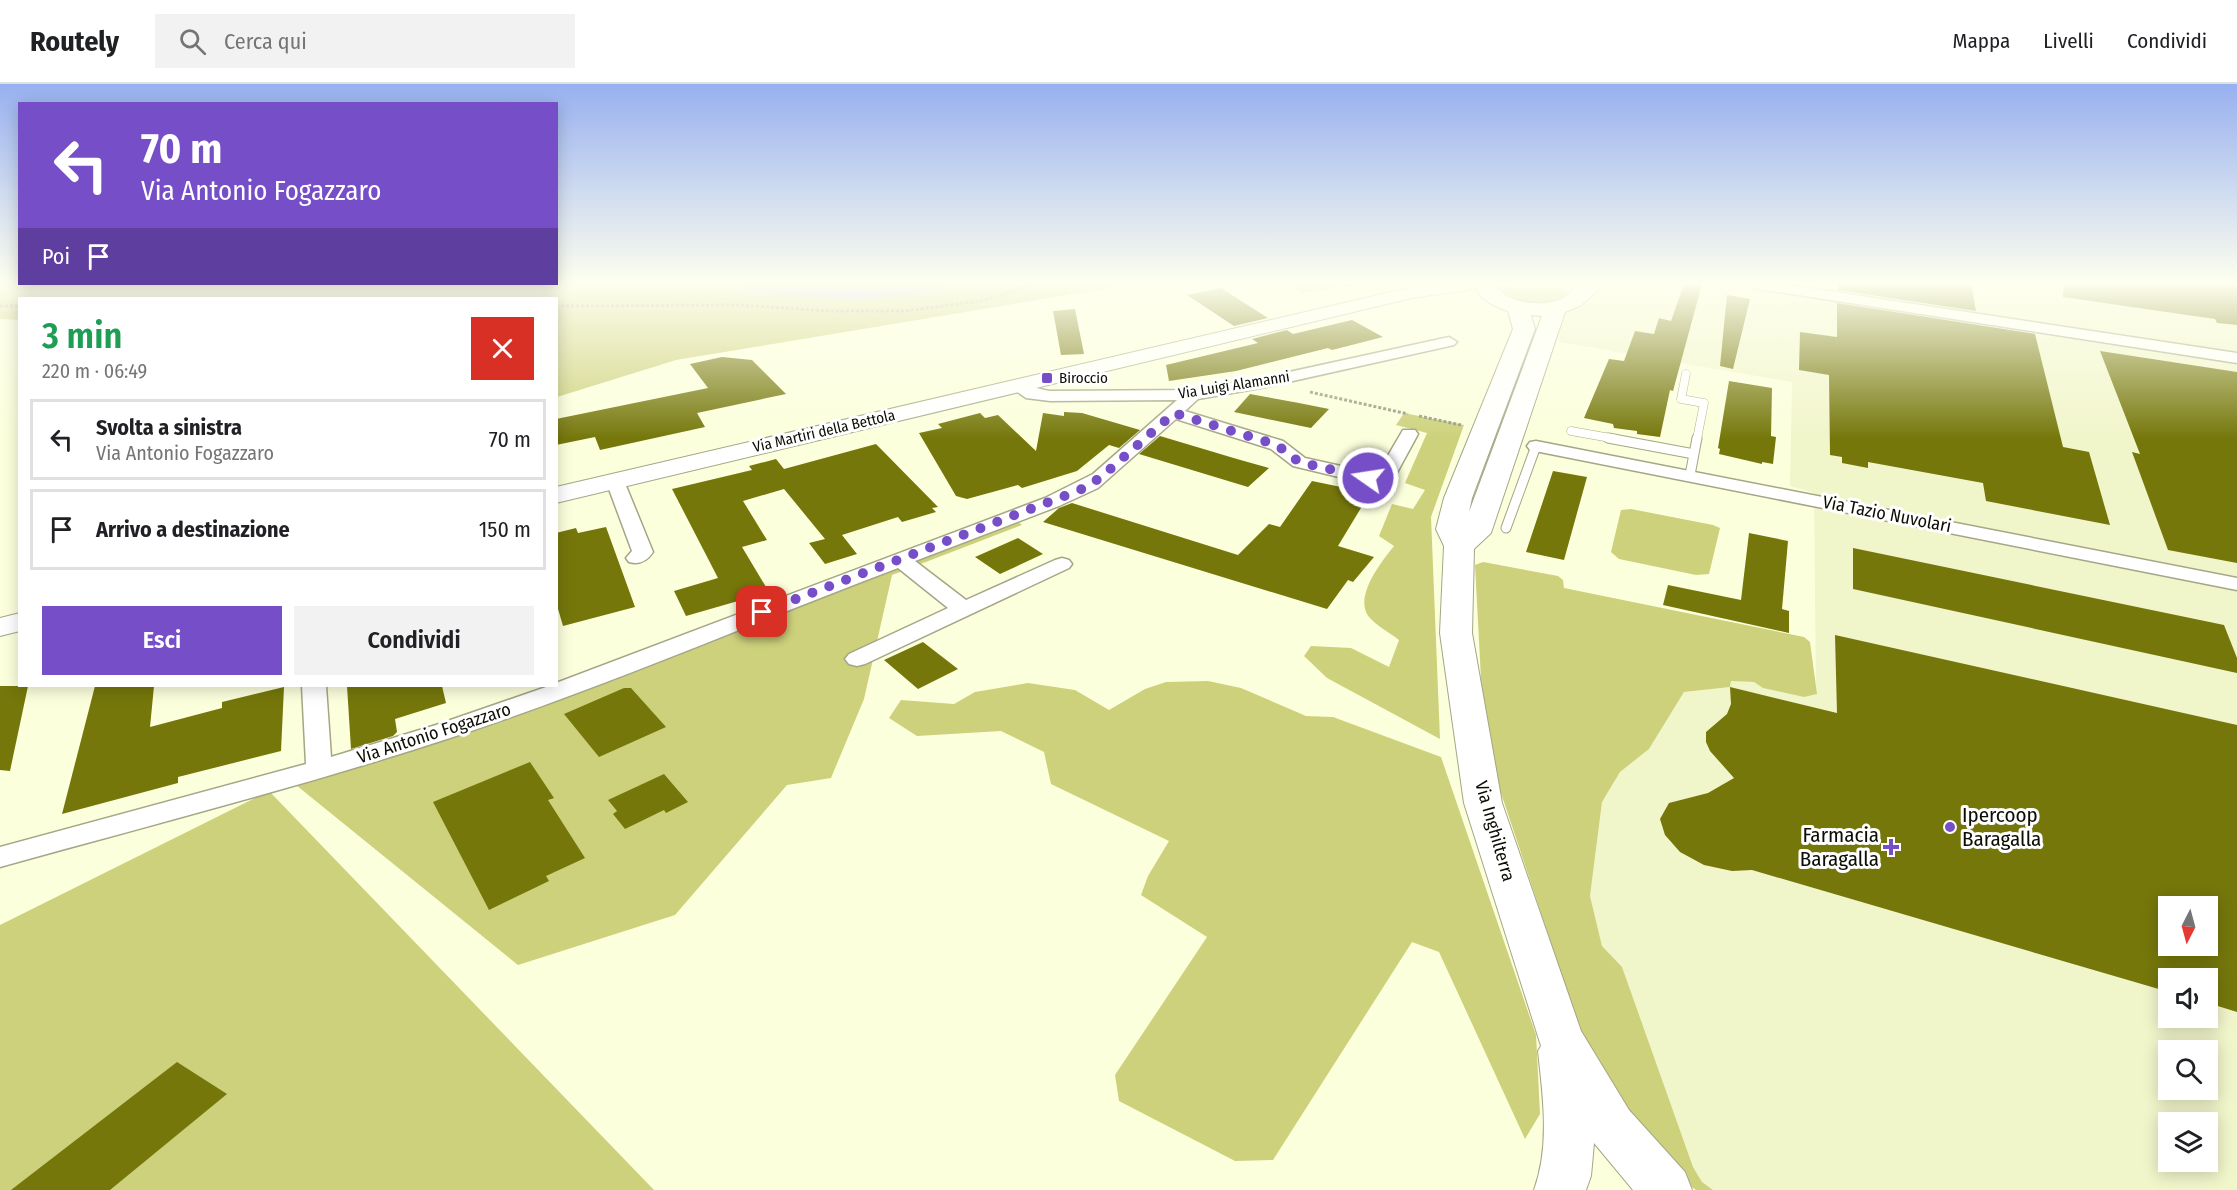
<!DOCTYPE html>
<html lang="it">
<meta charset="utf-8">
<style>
:root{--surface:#fff;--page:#f2f2f2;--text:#202124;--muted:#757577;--line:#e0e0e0;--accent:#764ec7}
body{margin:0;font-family:"Fira Sans Condensed",sans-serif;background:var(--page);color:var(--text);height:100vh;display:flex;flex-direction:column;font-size:22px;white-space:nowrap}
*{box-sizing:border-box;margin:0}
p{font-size:20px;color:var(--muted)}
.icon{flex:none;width:33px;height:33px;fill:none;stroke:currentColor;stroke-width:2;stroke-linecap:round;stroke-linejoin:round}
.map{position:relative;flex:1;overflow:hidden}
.details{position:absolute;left:18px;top:213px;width:540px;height:390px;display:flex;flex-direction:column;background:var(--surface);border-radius:0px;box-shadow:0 3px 15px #0003}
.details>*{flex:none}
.banner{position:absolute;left:18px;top:18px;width:540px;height:183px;border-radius:0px;box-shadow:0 3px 15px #0003;background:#764ec7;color:#fff;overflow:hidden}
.needle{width:39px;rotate:186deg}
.buttons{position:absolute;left:2158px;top:812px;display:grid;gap:12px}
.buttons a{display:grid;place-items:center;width:60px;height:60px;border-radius:0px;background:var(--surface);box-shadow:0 3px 15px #0003;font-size:30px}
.pin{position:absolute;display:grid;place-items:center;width:51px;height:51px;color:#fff;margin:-26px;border-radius:12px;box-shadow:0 3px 9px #0006}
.me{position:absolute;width:66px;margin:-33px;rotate:283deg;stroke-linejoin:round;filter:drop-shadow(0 0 4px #0008)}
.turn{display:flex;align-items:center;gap:21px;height:126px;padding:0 24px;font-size:27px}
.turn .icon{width:78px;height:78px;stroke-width:2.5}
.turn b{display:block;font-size:42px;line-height:51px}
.then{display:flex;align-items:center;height:57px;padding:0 24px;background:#0003;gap:12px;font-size:22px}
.round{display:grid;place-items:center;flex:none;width:63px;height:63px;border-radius:0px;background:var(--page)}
.headline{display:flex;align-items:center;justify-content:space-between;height:102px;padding:0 24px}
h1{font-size:36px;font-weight:600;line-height:45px;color:#1e9e55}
.button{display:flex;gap:12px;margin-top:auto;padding:12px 24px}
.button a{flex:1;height:69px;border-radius:0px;background:var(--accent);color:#fff;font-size:24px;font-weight:600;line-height:69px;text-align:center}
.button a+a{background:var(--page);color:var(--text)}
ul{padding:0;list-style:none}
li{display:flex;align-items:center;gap:18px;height:81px;margin:0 12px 9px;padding:0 12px;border:3px solid var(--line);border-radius:0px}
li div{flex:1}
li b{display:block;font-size:22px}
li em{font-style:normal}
header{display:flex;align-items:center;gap:36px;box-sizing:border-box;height:84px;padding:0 30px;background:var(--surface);border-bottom:2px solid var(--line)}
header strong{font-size:28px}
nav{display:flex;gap:33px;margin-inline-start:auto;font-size:21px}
.search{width:420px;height:54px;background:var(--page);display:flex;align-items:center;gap:15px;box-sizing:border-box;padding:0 21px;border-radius:0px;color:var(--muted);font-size:22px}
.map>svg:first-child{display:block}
</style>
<header>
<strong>Routely</strong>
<div class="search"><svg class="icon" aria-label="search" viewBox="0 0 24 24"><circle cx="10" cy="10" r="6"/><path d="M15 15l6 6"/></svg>Cerca qui</div>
<nav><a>Mappa</a><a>Livelli</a><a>Condividi</a></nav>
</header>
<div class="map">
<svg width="2237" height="1106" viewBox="0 0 2237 1106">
<rect width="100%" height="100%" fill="#fcffdc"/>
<path fill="#f1f5ca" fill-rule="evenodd" d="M 1554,200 L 1584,200 L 1604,210 L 1619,200 L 2237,200 L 2237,1106 L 1713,1106 L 1702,1098 L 1693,1083 L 1622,884 L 1602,862 L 1590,812 L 1602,718 L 1620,688 L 1649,665 L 1684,608 L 1730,603 L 1731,597 L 1754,598 L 1763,604 L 1804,613 L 1816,610 L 1814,409 L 1790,402 L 1792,298 L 1559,258 ZM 2169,822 L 2208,822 L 2208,861 L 2169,861 ZM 2169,894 L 2208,894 L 2208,933 L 2169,933 ZM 2169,966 L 2208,966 L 2208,1005 L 2169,1005 ZM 2169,1038 L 2208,1038 L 2208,1077 L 2169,1077 Z"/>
<path fill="#cdd17c" d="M 0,200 L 1134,200 L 676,276 L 557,313 L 556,214 L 20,214 L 19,236 L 0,235 Z
M 1283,200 L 1369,200 L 1301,209 Z
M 1557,200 L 1568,210 C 1558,229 1512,217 1498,207 L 1498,201 Z
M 1404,329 L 1464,341 L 1431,433 L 1440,655 L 1327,594 L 1304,572 L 1311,562 L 1351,564 L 1389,583 L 1399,556 C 1390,549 1377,542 1369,533 C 1353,513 1382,477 1394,462 L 1379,452 L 1392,420 L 1413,425 L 1425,406 L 1405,399 L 1427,349 L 1396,341 Z
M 1631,425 L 1713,441 L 1720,444 L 1709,490 L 1696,491 L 1619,475 L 1611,468 L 1621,426 Z
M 1013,433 L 1022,441 L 892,491 L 864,615 L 831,694 L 787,701 L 675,831 L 518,881 L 296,701 L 297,692 L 390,665 Z
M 1483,478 L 1558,492 L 1563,496 L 1564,504 L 1804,553 L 1810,558 L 1817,610 L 1804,613 L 1763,604 L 1754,598 L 1731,597 L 1730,603 L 1684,608 L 1649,665 L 1620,688 L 1602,718 L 1590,812 L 1602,862 L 1622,883 L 1693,1083 L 1702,1098 L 1713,1106 L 1696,1106 L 1674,1090 L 1596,994 L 1495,691 L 1482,614 L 1475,481 Z
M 1208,597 L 1241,604 L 1306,632 L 1333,633 L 1441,673 L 1536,951 L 1540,1030 L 1525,1055 L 1439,868 L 1412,858 L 1273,1076 L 1235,1077 L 1119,1017 L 1115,991 L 1207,853 L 1141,811 L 1148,792 L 1169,757 L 1051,700 L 1044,668 L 1001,647 L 917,652 L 889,634 L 901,616 L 954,620 L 975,608 L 1028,599 L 1075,606 L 1109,626 L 1145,605 L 1166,598 Z
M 269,707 L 654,1106 L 0,1106 L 0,841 Z"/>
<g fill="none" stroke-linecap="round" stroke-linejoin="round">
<path fill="#beaafd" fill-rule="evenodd" d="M 740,200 L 946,200 L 942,207 L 931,209 L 857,216 L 755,209 L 744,207 Z"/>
</g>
<path fill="#75770b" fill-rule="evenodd" d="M 1684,200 L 1702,200 L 1673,307 L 1670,306 L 1660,353 L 1637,350 L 1637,347 L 1614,344 L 1613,340 L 1584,334 L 1609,275 L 1624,277 L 1635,247 L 1654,250 L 1659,234 L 1671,237 Z
M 1838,200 L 1971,200 L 1976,227 L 1838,206 Z
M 2064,200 L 2237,200 L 2237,241 L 2217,239 L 2215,235 L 2063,213 Z
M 1221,204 L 1268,234 L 1234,242 L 1187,211 Z
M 1727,211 L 1750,215 L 1733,285 L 1720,282 Z
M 1837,219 L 2035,250 L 2063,363 L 2089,368 L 2110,441 L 1986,417 L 1983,399 L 1868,378 L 1868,384 L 1842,379 L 1842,373 L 1830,371 L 1829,291 L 1799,286 L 1800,248 L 1837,253 Z
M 1075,225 L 1084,270 L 1061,271 L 1053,227 Z
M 1352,236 L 1383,253 L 1332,266 L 1328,264 L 1236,287 L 1169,297 L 1166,281 L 1258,259 L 1252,255 L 1287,246 L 1293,250 Z
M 2100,267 L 2237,288 L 2237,479 L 2168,466 L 2132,368 L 2140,370 Z
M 722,273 L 752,276 L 786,310 L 697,329 L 705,343 L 600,366 L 595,353 L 556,361 L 556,335 L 708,304 L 690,280 Z
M 1729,297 L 1772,304 L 1771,352 L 1776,353 L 1773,380 L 1762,378 L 1762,380 L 1719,370 L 1720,365 L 1718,364 Z
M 1250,310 L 1299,319 L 1329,325 L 1311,344 L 1234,328 Z
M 1064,328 L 1082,329 L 1140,346 L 1119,364 L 1109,361 L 1077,387 L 1022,404 L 1018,401 L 967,415 L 956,412 L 919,349 L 942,344 L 938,340 L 980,329 L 985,334 L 998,331 L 1036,367 L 1043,329 L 1064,332 Z
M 1160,352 L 1237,375 L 1269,384 L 1248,403 L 1139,370 Z
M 876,360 L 938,423 L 932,424 L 936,428 L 902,438 L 898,433 L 842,451 L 857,470 L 825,480 L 809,459 L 825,455 L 784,405 L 743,417 L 767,456 L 742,463 L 769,508 L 686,532 L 674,507 L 718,494 L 672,405 L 752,386 L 749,382 L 776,375 L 784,385 Z
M 1553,387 L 1587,393 L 1564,476 L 1526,468 Z
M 1312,397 L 1370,409 L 1338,462 L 1374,473 L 1353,498 L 1348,496 L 1327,525 L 1043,438 L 1059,424 L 1072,419 L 1238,471 L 1269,440 L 1280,443 Z
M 606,443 L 635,523 L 563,542 L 556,518 L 556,449 L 576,444 L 578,449 Z
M 1749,449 L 1788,457 L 1782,525 L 1789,527 L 1789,549 L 1663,521 L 1668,501 L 1741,516 Z
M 1018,454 L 1043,470 L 1000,490 L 975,473 Z
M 1853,464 L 2224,541 L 2237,574 L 2237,589 L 1853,505 Z
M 1835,551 L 2237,641 L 2237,928 L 2208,919 L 2208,894 L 2169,894 L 2169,908 L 1752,786 L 1732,787 L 1704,781 L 1680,768 L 1665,751 L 1660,735 L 1669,719 L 1708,709 L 1734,694 L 1710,667 L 1706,658 L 1706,648 L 1727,630 L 1731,620 L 1730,603 L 1837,629 ZM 2169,822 L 2208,822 L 2208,861 L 2169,861 Z
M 923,558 L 958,585 L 918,605 L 884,576 Z
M 0,602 L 28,602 L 10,687 L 0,686 Z
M 95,602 L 154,602 L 150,643 L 222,624 L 222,618 L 284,603 L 281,667 L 178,693 L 178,699 L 62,730 Z
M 347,602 L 442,602 L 446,619 L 395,635 L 397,648 L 393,652 L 351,665 Z
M 624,604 L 631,604 L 666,643 L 599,673 L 564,630 Z
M 530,678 L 554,714 L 548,716 L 585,774 L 546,792 L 549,797 L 489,826 L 433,718 Z
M 664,690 L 688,718 L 666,729 L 664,726 L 625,745 L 613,730 L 617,727 L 608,716 Z
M 177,978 L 227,1010 L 110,1106 L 11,1106 Z"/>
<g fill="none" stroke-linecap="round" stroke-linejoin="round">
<defs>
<path id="lane-far1" d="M 1686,290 L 1681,315 L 1704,319 L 1697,355
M 1571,347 L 1616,355"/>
<path id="lane" d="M 1608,354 L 1694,370
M 1690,391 L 1697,354
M 1506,444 L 1536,362"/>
<path id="street" d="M 1746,200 L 1782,200 L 2237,269 L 2237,279 L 1753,204 Z
M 1449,253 L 1457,258 L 1454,261 L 1266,303 L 1198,315 L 1185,327 L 1283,357 L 1305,374 L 1368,388 L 1379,387 L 1403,346 L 1415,346 L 1418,350 L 1393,396 L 1368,400 L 1293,382 L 1271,365 L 1176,335 L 1098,404 L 1059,422 L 915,477 L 966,516 L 1055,476 L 1062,474 L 1069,476 L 1072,480 L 1069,484 L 865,580 L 857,582 L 849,580 L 845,575 L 849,570 L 948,524 L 898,484 C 750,540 604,603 453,653 C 304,702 151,741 0,783 L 0,763 L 306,680 L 302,602 L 326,602 L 331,673 L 436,641 L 549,602 L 556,602 L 556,599 L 1045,414 L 1093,390 L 1177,316 L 1050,317 L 1026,314 L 1009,302 L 1011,298 C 1022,296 1037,306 1050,307 L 1193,306 L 1266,293 Z
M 1536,357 L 2237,494 L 2237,506 L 1530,366 L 1527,362 L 1530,358 Z
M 615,391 L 622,393 L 624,397 L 653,468 C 647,477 640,481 629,478 L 626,474 L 632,467 L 606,397 L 608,393 Z"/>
<path id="secondary" d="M 1425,200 L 1478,200 L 1475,204 L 1468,206 L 1412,214 L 556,419 L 556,403 Z
M 20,529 L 20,547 L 0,552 L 0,534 Z"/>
<path id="primary" d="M 1475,200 L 1495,200 C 1505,220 1545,224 1563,214 C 1570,211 1575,202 1582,200 C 1588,198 1598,200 1605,200 L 1580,222 L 1565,228 L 1491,449 L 1474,465 L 1472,549 L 1502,719 L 1581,947 L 1629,1026 L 1685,1088 L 1692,1106 L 1633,1106 L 1594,1059 L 1591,1092 L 1586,1106 L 1534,1106 C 1550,1062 1543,1013 1538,967 L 1541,962 L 1464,719 L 1440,549 L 1444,462 L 1436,445 L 1444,414 L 1513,245 L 1508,227 C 1495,223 1478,215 1475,200 ZM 1531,231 L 1542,232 L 1469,428 L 1472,414 L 1535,245 Z"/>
</defs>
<use href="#lane-far1" stroke="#a4a686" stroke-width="9"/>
<use href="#lane" stroke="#a4a686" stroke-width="11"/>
<use href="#street" stroke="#a4a686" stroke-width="3"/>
<use href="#secondary" stroke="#a4a686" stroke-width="2"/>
<use href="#primary" stroke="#a4a686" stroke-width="2"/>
<path stroke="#999b82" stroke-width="3" stroke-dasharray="3 2" stroke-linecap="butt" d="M 0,222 L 20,222
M 556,222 L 739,221 L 830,227 L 905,227 L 980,217 L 1035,200
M 1310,308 L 1408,330
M 1419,332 L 1461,341"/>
<use href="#lane-far1" stroke="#fff" stroke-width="8"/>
<use href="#lane" stroke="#fff" stroke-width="9"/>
<use href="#street" fill="#fff" fill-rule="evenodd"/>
<use href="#secondary" fill="#fff" fill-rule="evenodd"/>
<use href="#primary" fill="#fff" fill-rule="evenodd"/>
</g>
<linearGradient id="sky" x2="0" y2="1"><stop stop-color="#97b0f0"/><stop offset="0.56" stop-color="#feffef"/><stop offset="1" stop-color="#feffef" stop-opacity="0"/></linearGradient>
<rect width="2237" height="355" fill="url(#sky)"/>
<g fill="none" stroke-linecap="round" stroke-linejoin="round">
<path stroke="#764ec7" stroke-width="10" stroke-dasharray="0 18" d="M 762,528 L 1080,406 L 1100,394 L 1174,329 L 1277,361 L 1299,378 L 1368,394"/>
</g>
<g fill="#764ec7" stroke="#fff" stroke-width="2">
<rect x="1041" y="288" width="12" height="12" rx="3"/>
<circle cx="1950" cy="743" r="6"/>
<path d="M1888 754h6v6h6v6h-6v6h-6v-6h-6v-6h6z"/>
</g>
<g text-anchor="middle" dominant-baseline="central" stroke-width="6" stroke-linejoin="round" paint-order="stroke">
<g font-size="15" fill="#0c0d03" stroke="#fff" text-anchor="start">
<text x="1059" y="294">Biroccio</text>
</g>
<g font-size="15" fill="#0c0d03" stroke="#fff">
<text transform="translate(1234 301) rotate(-9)">Via Luigi Alamanni</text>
<text transform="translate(824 347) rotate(-13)">Via Martiri della Bettola</text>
</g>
<g font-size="18" fill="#0c0d03" stroke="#fff">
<text transform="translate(1887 430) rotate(11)">Via Tazio Nuvolari</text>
<text transform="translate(434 649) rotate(-18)">Via Antonio Fogazzaro</text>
<text transform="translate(1495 747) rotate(74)">Via Inghilterra</text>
</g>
<g font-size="21" fill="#0c0d03" stroke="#fff" text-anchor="start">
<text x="1962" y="731">Ipercoop<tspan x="1962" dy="24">Baragalla</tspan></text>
<text x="1879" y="751" text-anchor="end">Farmacia<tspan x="1879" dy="24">Baragalla</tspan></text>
</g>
</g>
</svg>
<div class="buttons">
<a><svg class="needle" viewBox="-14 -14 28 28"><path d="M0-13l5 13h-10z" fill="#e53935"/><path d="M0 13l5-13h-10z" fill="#757577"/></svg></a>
<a><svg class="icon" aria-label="sound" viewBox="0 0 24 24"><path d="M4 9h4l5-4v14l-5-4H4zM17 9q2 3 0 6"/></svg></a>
<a><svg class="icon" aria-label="search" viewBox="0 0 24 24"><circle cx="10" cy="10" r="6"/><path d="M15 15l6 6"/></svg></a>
<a><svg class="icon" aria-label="layers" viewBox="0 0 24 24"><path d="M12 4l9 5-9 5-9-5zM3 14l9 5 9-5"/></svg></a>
</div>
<div class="pin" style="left:762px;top:528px;background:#d93025"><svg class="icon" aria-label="arrive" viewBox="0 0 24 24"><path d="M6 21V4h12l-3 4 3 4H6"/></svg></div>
<svg class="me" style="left:1368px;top:394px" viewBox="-20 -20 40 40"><circle r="17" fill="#764ec7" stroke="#fff" stroke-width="3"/><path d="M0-11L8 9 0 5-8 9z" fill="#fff"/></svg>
<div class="banner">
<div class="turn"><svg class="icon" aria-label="left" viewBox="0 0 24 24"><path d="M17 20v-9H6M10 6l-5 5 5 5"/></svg><div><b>70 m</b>Via Antonio Fogazzaro</div></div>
<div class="then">Poi<svg class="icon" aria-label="arrive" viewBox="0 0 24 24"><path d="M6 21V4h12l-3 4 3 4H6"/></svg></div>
</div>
<section class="details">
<div class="headline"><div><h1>3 min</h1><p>220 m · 06:49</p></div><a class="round" style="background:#d93025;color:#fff"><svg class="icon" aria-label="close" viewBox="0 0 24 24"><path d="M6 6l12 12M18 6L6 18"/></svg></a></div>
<ul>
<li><svg class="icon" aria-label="left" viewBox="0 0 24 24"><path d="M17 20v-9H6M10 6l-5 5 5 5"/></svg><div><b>Svolta a sinistra</b><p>Via Antonio Fogazzaro</p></div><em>70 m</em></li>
<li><svg class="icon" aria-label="arrive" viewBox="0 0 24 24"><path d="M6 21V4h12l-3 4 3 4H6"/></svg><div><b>Arrivo a destinazione</b></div><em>150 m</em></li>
</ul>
<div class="button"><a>Esci</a><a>Condividi</a></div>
</section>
</div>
